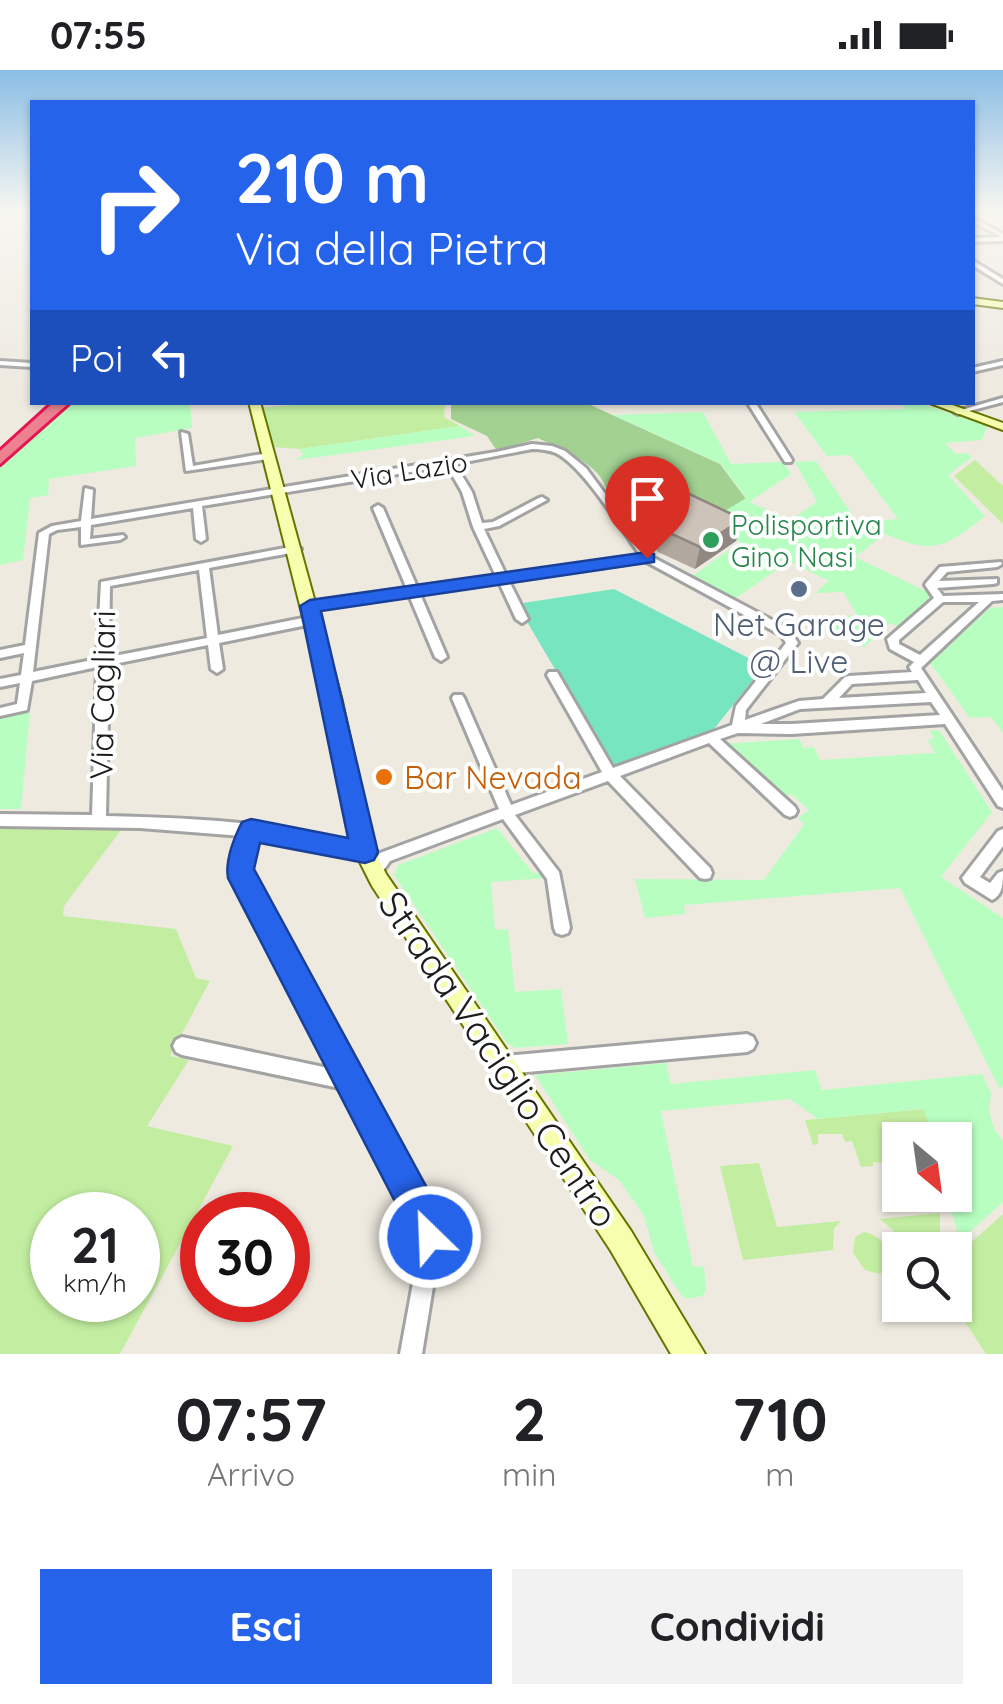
<!DOCTYPE html>
<html lang="it">
<style>
:root{--surface:#fff;--page:#f2f2f2;--text:#202124;--muted:#757577;--accent:#2563eb}
body{margin:0;font-family:Quicksand,sans-serif;background:var(--page);color:var(--text);height:100vh;display:flex;flex-direction:column;font-size:38px;white-space:nowrap}
*{box-sizing:border-box;margin:0}
p{font-size:32px;color:var(--muted)}
.icon{flex:none;width:55px;height:55px;fill:none;stroke:currentColor;stroke-width:2;stroke-linecap:round;stroke-linejoin:round}
.map{position:relative;height:1284px;overflow:hidden}
.side{display:flex;flex-direction:column;background:var(--surface);flex:1}
.side>*{flex:none}
.guide{position:absolute;left:30px;top:30px;width:945px;height:305px;border-radius:0px;box-shadow:0 2px 8px #0004;background:#2563eb;color:#fff;overflow:hidden}
.needle{width:65px;rotate:151deg}
.tools{position:absolute;left:882px;top:1052px;display:grid;gap:20px}
.tools a{display:grid;place-items:center;width:90px;height:90px;border-radius:0px;background:var(--surface);box-shadow:0 2px 8px #0004;font-size:50px}
.speed{position:absolute;left:30px;top:1122px;display:flex;gap:20px;font-size:50px;font-weight:700;text-align:center}
.speed>*{display:grid;place-content:center;width:130px;height:130px;border-radius:50%;background:var(--surface);box-shadow:0 2px 8px #0004;line-height:1}
.speed small{font-size:25px;font-weight:400}
.speed .limit{border:15px solid #d22;background:#fff;color:#111}
.pin{position:absolute;display:grid;place-items:center;width:85px;height:85px;color:#fff;margin:-102px -42px;border-radius:50% 50% 50% 0;rotate:-45deg;box-shadow:0 0 10px #0007}
.pin .icon{rotate:45deg}
.me{position:absolute;width:110px;margin:-55px;rotate:336deg;stroke-linejoin:round;filter:drop-shadow(0 0 8px #0008)}
.turn{display:flex;align-items:center;gap:35px;height:210px;padding:0 40px;font-size:45px}
.turn .icon{width:130px;height:130px;stroke-width:2.5}
.turn b{display:block;font-size:70px;line-height:85px}
.then{display:flex;align-items:center;height:95px;padding:0 40px;background:#0003;gap:20px;font-size:38px}
.eta{display:flex;justify-content:space-evenly;align-items:center;height:170px;text-align:center}
.eta b{font-size:60px;font-weight:800;line-height:70px}
.action{display:flex;gap:20px;margin-top:auto;padding:20px 40px}
.action a{flex:1;height:115px;border-radius:0px;background:var(--accent);color:#fff;font-size:40px;font-weight:800;line-height:115px;text-align:center}
.action a+a{background:var(--page);color:var(--text)}
.status{display:flex;justify-content:space-between;align-items:center;height:70px;padding:0 50px;background:var(--surface);direction:ltr}
.status svg{height:28px;fill:currentColor}
.map>svg:first-child{display:block}
</style>
<div class="status"><b>07:55</b><svg viewBox="0 0 49 12"><path d="M0 12V9h3v3zM5 12V6h3v6zM10 12V3h3v9zM15 12V0h3v12zM26 1h20v11H26zM47 4h2v5h-2z"/></svg></div>
<div class="map">
<svg width="1003" height="1284" viewBox="0 0 1003 1284">
<rect width="100%" height="100%" fill="#eeeae0"/>
<path fill="#c3eea1" fill-rule="evenodd" d="M 324,332 L 445,333 L 444,347 L 460,356 L 300,379 L 273,377 L 260,338 Z
M 975,390 L 1003,416 L 1003,454 L 954,406 Z
M 0,756 L 124,756 L 64,836 L 63,846 L 176,859 L 196,908 L 210,911 L 170,986 L 189,990 L 147,1056 L 233,1076 L 120,1284 L 0,1284 ZM 52,1145 L 138,1145 L 138,1230 L 52,1230 Z
M 924,1039 L 937,1070 L 900,1070 L 900,1084 L 888,1085 L 891,1094 L 873,1092 L 873,1096 L 861,1097 L 852,1071 L 845,1072 L 842,1064 L 818,1064 L 818,1074 L 813,1075 L 805,1050 Z
M 759,1093 L 777,1157 L 841,1151 L 834,1159 L 833,1180 L 743,1190 L 720,1096 Z
M 940,1143 L 940,1165 L 921,1180 L 905,1180 L 898,1165 L 880,1149 Z
M 1003,1144 L 1003,1284 L 986,1284 L 954,1235 L 955,1187 Z
M 864,1162 C 880,1165 890,1177 889,1194 L 880,1204 L 865,1200 L 853,1183 L 855,1167 Z"/>
<path fill="#a2d191" d="M 451,333 L 586,333 L 720,394 L 746,429 L 710,450 L 634,418 L 607,423 C 603,394 561,380 538,368 L 497,381 L 487,366 L 451,349 Z"/>
<path fill="#b8fec1" d="M 65,333 L 190,333 L 192,358 L 135,368 L 136,396 L 49,409 L 48,425 L 30,428 L 23,490 L 0,495 L 0,392 Z
M 901,333 L 919,333 L 987,356 L 982,370 L 945,373 L 956,384 L 967,383 L 972,387 L 948,405 L 985,446 C 945,478 933,485 885,464 L 855,487 L 930,523 L 932,528 L 899,557 L 891,553 L 864,577 L 836,562 L 826,547 L 857,545 L 843,522 L 815,523 L 829,511 L 789,491 L 735,529 L 691,507 L 740,472 L 704,454 L 746,428 L 721,394 L 613,345 L 703,342 L 731,394 L 784,392 L 791,404 L 749,432 L 790,450 L 817,432 L 795,392 L 816,391 L 857,452 L 898,449 L 850,385 L 827,386 L 794,342 L 905,339 Z
M 460,356 L 475,366 L 296,390 L 303,385 L 300,379 Z
M 1003,537 L 1003,663 L 991,647 L 970,648 L 930,593 L 990,538 Z
M 30,641 L 21,739 L 0,739 L 0,647 Z
M 939,660 L 992,742 L 941,807 L 1003,848 L 1003,1015 L 1000,1020 L 900,818 L 684,835 L 685,844 L 645,848 L 635,809 L 764,810 L 804,754 L 798,748 L 809,740 L 791,724 L 782,729 L 722,674 L 799,669 L 804,678 L 814,677 L 820,690 L 935,683 L 928,670 L 934,668 L 929,661 Z
M 497,758 L 533,803 L 545,802 L 546,808 L 491,812 L 495,860 L 508,859 L 515,922 L 561,919 L 568,974 L 515,978 L 507,973 L 394,805 L 398,795 Z
M 666,993 L 671,1014 L 815,1000 L 822,1020 L 982,1004 L 991,1023 L 989,1041 L 994,1059 L 1003,1071 L 1003,1132 L 952,1178 L 957,1159 L 946,1125 L 955,1125 L 955,1070 L 937,1070 L 923,1039 L 818,1049 L 790,1029 L 661,1041 L 693,1197 L 704,1196 L 706,1221 L 702,1226 L 687,1229 L 681,1225 L 654,1182 L 644,1146 L 619,1110 L 590,1090 L 535,1005 Z"/>
<path fill="#77e5bf" d="M 614,519 L 764,596 L 714,659 L 612,696 L 526,550 L 530,548 L 523,533 Z"/>
<g fill="none" stroke-linecap="round" stroke-linejoin="round">
<defs>
<path id="street" d="M 972,148 L 1003,164 L 1003,171 L 972,172 L 972,168 L 1002,167 L 972,151 Z
M 972,190 L 1003,209 L 1003,214 L 972,195 Z
M 0,291 L 32,293 L 32,297 L 0,295 Z
M 1003,291 L 1003,295 L 972,302 L 972,298 Z
M 1003,328 L 1003,332 L 958,344 L 954,342 Z
M 747,332 L 755,332 L 792,390 L 791,392 L 785,392 Z
M 181,362 L 188,364 L 193,396 L 268,383 L 272,386 L 268,389 L 186,401 Z
M 532,374 L 552,376 L 565,381 L 586,398 L 652,487 L 789,559 L 798,573 L 746,640 L 745,650 L 799,631 L 823,629 L 845,607 L 849,606 L 912,602 L 909,597 L 914,592 L 890,579 L 887,569 L 934,528 L 925,515 L 926,513 L 940,497 L 1001,492 L 1002,494 L 997,497 L 947,502 L 939,511 L 997,509 L 997,513 L 993,514 L 937,518 L 943,526 L 1003,524 L 1003,530 L 992,531 L 921,598 L 1003,721 L 1003,738 L 998,736 L 945,654 L 792,664 L 738,663 L 720,669 L 795,737 L 797,741 L 795,745 L 790,747 L 785,745 L 709,673 L 620,706 L 710,798 L 712,803 L 710,808 L 705,809 L 700,808 L 608,711 L 515,745 L 559,802 L 570,858 L 568,863 L 562,865 L 556,863 L 554,858 L 547,809 L 503,749 L 390,791 C 384,799 380,809 369,806 L 367,801 L 380,783 L 499,739 L 452,628 L 454,625 L 462,625 L 464,628 L 511,735 L 602,702 L 547,605 L 549,602 L 557,602 L 613,698 L 732,655 L 736,636 L 786,573 L 781,565 L 645,491 L 509,511 L 528,549 L 522,553 L 516,549 L 499,512 L 420,524 L 447,587 L 441,591 L 435,587 L 409,525 L 306,538 L 305,536 L 310,533 L 407,519 L 373,438 L 378,435 L 383,438 L 417,517 L 496,506 L 473,457 L 462,422 L 447,396 L 202,436 L 206,469 L 201,472 L 196,469 L 193,438 L 91,455 L 90,469 L 123,465 L 125,467 L 120,470 L 81,475 L 81,457 L 57,460 L 49,464 L 33,602 L 97,589 L 101,512 L 296,476 L 301,479 L 296,482 L 209,498 L 218,565 L 313,546 L 319,550 L 317,553 L 219,573 L 223,599 L 217,603 L 211,599 L 208,575 L 109,595 L 106,746 C 196,748 289,752 375,779 L 377,783 L 375,787 L 370,789 L 324,778 L 256,768 L 247,799 L 251,815 L 436,1154 L 439,1180 L 422,1284 L 400,1284 L 419,1180 L 416,1156 L 344,1019 L 182,985 L 176,982 L 173,976 L 176,970 L 182,967 L 333,999 L 236,816 L 233,799 L 242,766 L 140,758 L 0,756 L 0,744 L 92,745 L 97,597 L 32,611 L 27,640 L 0,646 L 0,638 L 17,634 L 20,613 L 0,617 L 0,609 L 21,605 L 24,583 L 0,588 L 0,580 L 25,575 L 39,463 L 52,456 L 81,451 L 85,418 L 93,420 L 91,449 L 496,382 ZM 532,379 C 541,379 548,380 556,383 C 584,397 621,459 641,486 L 506,505 L 484,459 L 499,456 L 547,430 L 542,427 L 539,428 L 493,452 L 482,453 L 472,422 L 455,394 ZM 199,500 L 207,568 L 109,587 L 110,516 ZM 943,532 L 979,532 L 920,585 L 899,574 L 899,570 ZM 918,610 L 926,623 L 839,628 L 852,614 ZM 931,632 L 940,645 L 792,654 L 761,654 L 800,639 Z
M 1003,759 L 1003,776 L 980,807 L 990,813 L 998,803 L 1003,801 C 1003,813 1003,825 992,830 L 965,813 L 962,808 L 998,761 Z
M 747,964 L 753,967 L 756,973 L 753,979 L 747,982 L 504,1004 L 498,1001 L 495,995 L 498,989 L 504,986 Z"/>
<path id="secondary" d="M 972,228 L 1003,232 L 1003,238 L 972,234 Z
M 249,332 L 260,332 L 341,627 L 375,782 L 386,804 L 631,1161 L 705,1284 L 671,1284 L 611,1181 L 372,816 L 355,782 L 323,627 Z
M 927,332 L 944,332 L 1003,353 L 1003,360 Z"/>
<path id="highway" d="M 54,332 L 70,332 L 0,394 L 0,381 Z"/>
</defs>
<use href="#street" stroke="#a3a3a3" stroke-width="6"/>
<use href="#secondary" stroke="#647600" stroke-width="4"/>
<use href="#highway" stroke="#e41654" stroke-width="6"/>
<use href="#street" fill="#fff" fill-rule="evenodd"/>
<use href="#secondary" fill="#f7feae" fill-rule="evenodd"/>
<use href="#highway" fill="#ed8190" fill-rule="evenodd"/>
</g>
<path fill="#b1a89f" d="M 648,441 L 742,449 L 736,471 L 695,499 L 658,482 L 644,463 Z"/>
<path fill="#908882" d="M 742,449 L 736,471 L 695,499 L 700,477 Z"/>
<path fill="#cec3b9" stroke="#908882" stroke-width="2.5" d="M 683,421 L 742,449 L 700,477 L 661,459 L 648,441 Z"/>
<linearGradient id="sky" x2="0" y2="1"><stop stop-color="#8abee5"/><stop offset="0.44" stop-color="#f7f6f1"/><stop offset="1" stop-color="#f7f6f1" stop-opacity="0"/></linearGradient>
<rect width="1003" height="320" fill="url(#sky)"/>
<path fill="#2563eb" stroke="#184099" stroke-width="2.5" d="M 647,482 L 654,484 L 654,492 L 321,541 L 378,782 L 374,790 L 365,793 L 260,773 L 254,799 L 433,1129 L 448,1167 L 443,1180 L 430,1185 L 416,1180 L 405,1151 L 228,808 C 225,791 234,768 242,752 L 251,749 L 348,768 L 300,536 L 310,530 Z"/>
<circle fill="#2e9e5b" stroke="#fff" stroke-width="4" cx="711" cy="470" r="10"/>
<circle fill="#5c6f8a" stroke="#fff" stroke-width="4" cx="799" cy="519" r="10"/>
<circle fill="#e8710a" stroke="#fff" stroke-width="4" cx="384" cy="707" r="10"/>
<g text-anchor="middle" dominant-baseline="central" stroke-width="8" stroke-linejoin="round" paint-order="stroke">
<g font-size="28" fill="#1c1c1c" stroke="#fff">
<text transform="translate(409 400) rotate(-9)">Via Lazio</text>
</g>
<g font-size="28" fill="#27864d" stroke="#fff" text-anchor="start">
<text x="731" y="454">Polisportiva<tspan x="731" dy="32">Gino Nasi</tspan></text>
</g>
<g font-size="32" fill="#4e5e75" stroke="#fff">
<text x="799" y="554">Net Garage<tspan x="799" dy="37">@ Live</tspan></text>
</g>
<g font-size="32" fill="#1c1c1c" stroke="#fff">
<text transform="translate(102 625) rotate(-89)">Via Cagliari</text>
</g>
<g font-size="32" fill="#c56008" stroke="#fff" text-anchor="start">
<text x="404" y="707">Bar Nevada</text>
</g>
<g font-size="38" fill="#1c1c1c" stroke="#fff">
<text transform="translate(499 989) rotate(56)">Strada Vaciglio Centro</text>
</g>
</g>
</svg>
<div class="tools">
<a><svg class="needle" viewBox="-14 -14 28 28"><path d="M0-13l5 13h-10z" fill="#e53935"/><path d="M0 13l5-13h-10z" fill="#757577"/></svg></a>
<a><svg class="icon" aria-label="search" viewBox="0 0 24 24"><circle cx="10" cy="10" r="6"/><path d="M15 15l6 6"/></svg></a>
</div>
<div class="speed"><div>21<small>km/h</small></div><div class="limit">30</div></div>
<div class="pin" style="left:647px;top:488px;background:#d93025"><svg class="icon" aria-label="arrive" viewBox="0 0 24 24"><path d="M6 21V4h12l-3 4 3 4H6"/></svg></div>
<svg class="me" style="left:430px;top:1167px" viewBox="-20 -20 40 40"><circle r="17" fill="#2563eb" stroke="#fff" stroke-width="3"/><path d="M0-11L8 9 0 5-8 9z" fill="#fff"/></svg>
<div class="guide">
<div class="turn"><svg class="icon" aria-label="right" viewBox="0 0 24 24"><path d="M7 20v-9h11M14 6l5 5-5 5"/></svg><div><b>210 m</b>Via della Pietra</div></div>
<div class="then">Poi<svg class="icon" aria-label="left" viewBox="0 0 24 24"><path d="M17 20v-9H6M10 6l-5 5 5 5"/></svg></div>
</div>
</div>
<section class="side">
<div class="eta">
<div><b>07:57</b><p>Arrivo</p></div>
<div><b>2</b><p>min</p></div>
<div><b>710</b><p>m</p></div>
</div>
<div class="action"><a>Esci</a><a>Condividi</a></div>
</section>
